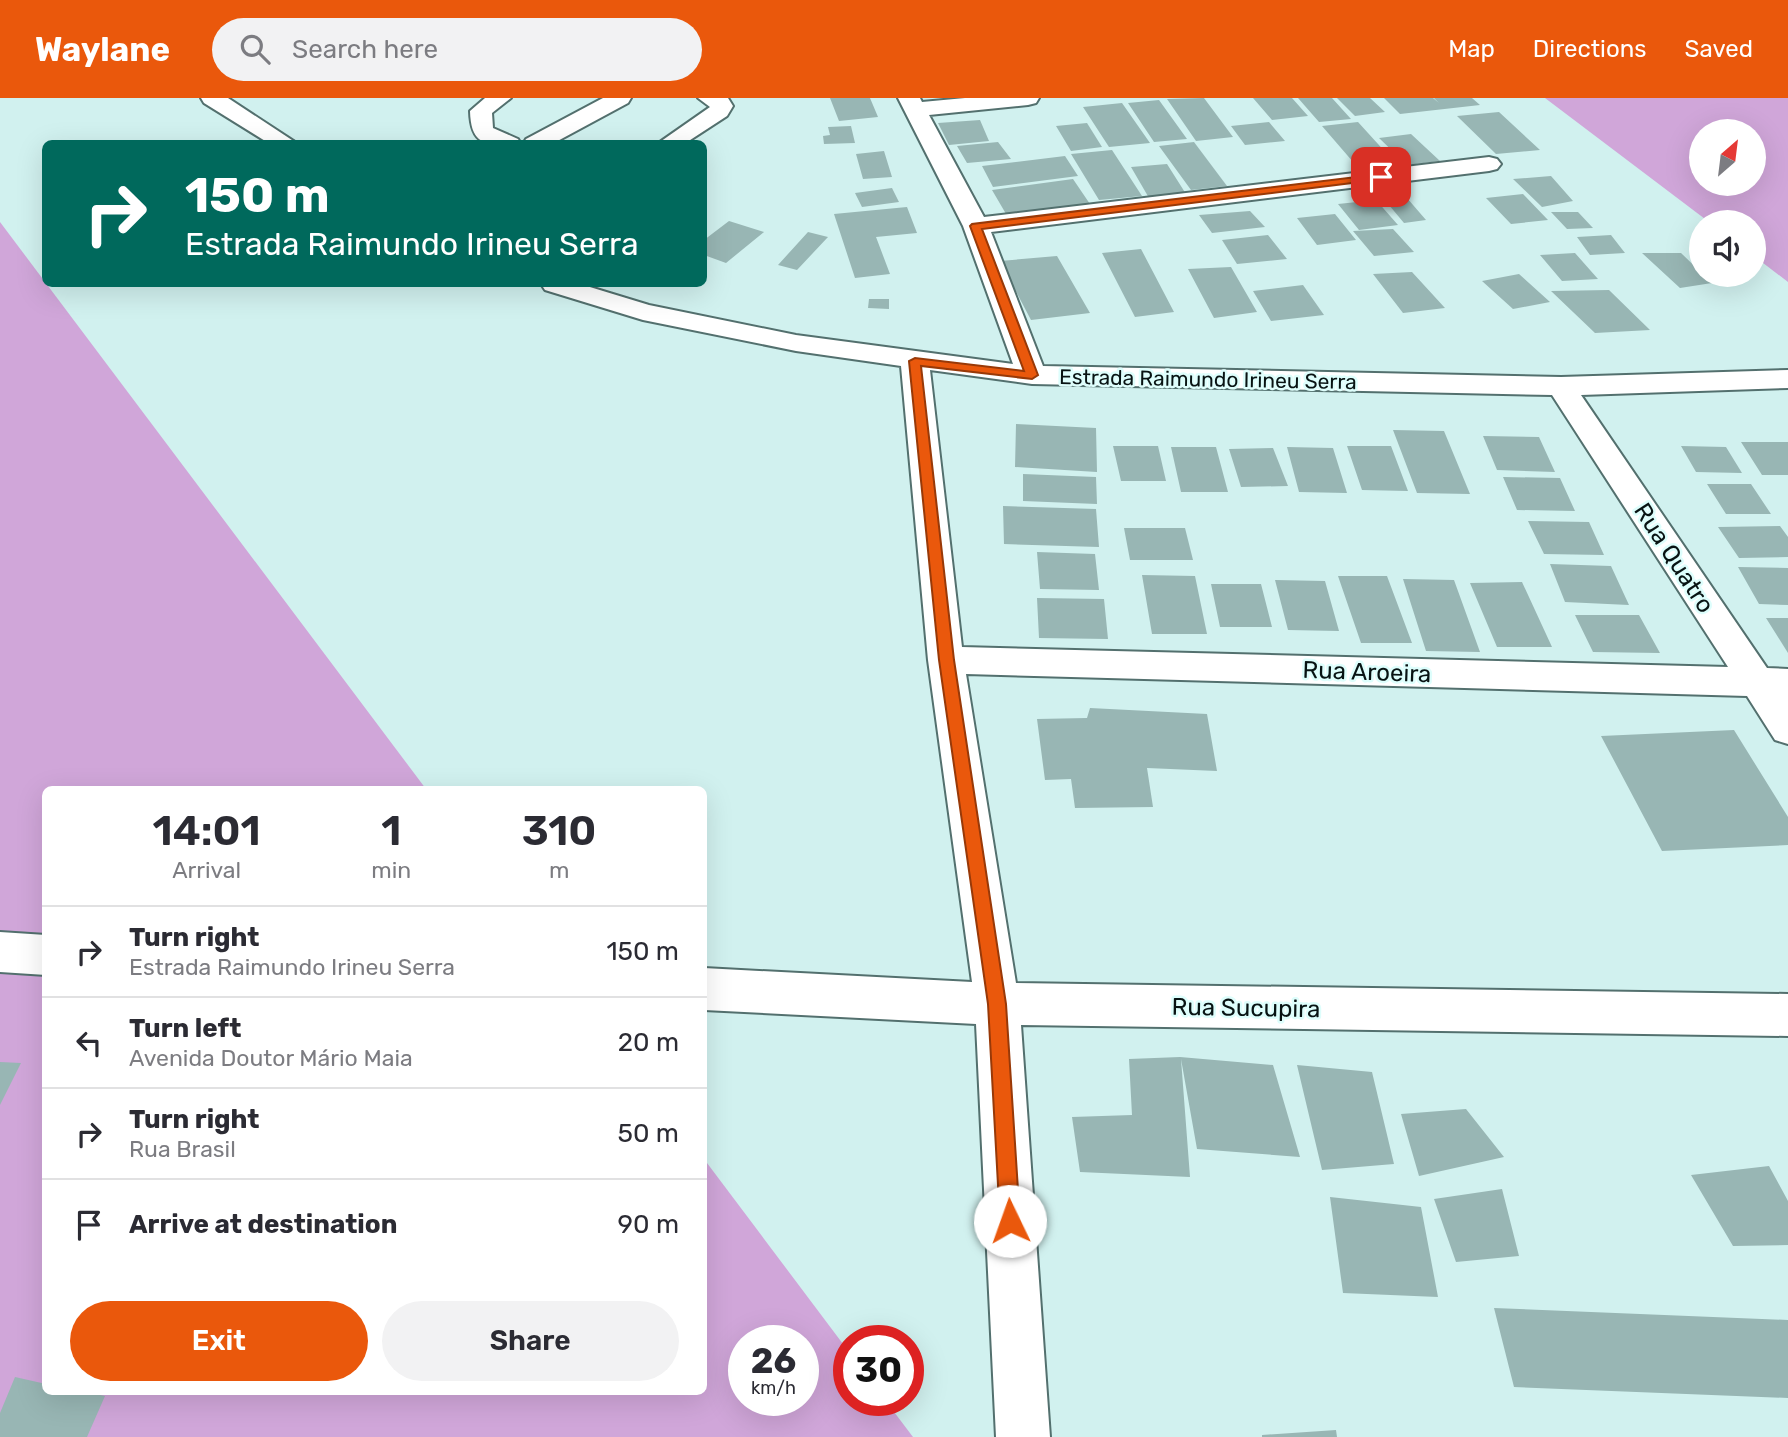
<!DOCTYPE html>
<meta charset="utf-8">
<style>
:root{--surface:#fff;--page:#f2f2f3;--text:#2b2b33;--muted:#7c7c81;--line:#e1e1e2;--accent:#ea580c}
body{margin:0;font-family:Rubik,sans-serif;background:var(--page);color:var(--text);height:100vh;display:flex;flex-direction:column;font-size:26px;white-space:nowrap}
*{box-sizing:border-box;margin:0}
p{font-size:23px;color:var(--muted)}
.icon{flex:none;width:38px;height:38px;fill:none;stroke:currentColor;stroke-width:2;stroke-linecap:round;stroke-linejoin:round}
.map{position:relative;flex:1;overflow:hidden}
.drawer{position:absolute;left:42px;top:688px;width:665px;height:609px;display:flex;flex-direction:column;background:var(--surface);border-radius:10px;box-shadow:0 7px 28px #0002}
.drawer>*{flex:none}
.guide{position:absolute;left:42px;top:42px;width:665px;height:147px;border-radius:10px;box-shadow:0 7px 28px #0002;background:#00695c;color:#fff;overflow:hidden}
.needle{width:46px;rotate:28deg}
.controls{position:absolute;left:1689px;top:21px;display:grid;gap:14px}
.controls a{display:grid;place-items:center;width:77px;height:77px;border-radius:50%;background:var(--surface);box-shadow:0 7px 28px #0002;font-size:35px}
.speed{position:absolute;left:728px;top:1227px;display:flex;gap:14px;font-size:35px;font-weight:700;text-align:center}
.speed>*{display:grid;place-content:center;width:91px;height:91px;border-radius:50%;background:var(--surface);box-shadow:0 7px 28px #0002;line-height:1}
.speed small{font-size:18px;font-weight:400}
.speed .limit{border:10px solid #d22;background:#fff;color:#111}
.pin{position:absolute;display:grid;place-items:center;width:60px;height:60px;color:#fff;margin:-30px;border-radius:14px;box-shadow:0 4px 10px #0006}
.me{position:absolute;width:77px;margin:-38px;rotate:357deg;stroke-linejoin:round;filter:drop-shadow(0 0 5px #0008)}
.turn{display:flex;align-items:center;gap:24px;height:147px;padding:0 28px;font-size:32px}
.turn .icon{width:91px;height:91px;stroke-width:2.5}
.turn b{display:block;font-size:49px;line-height:60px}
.eta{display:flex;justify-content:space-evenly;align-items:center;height:119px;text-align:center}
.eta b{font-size:42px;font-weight:600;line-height:49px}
.cta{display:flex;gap:14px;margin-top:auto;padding:14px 28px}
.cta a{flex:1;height:80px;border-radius:42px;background:var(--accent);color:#fff;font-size:28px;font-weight:600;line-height:80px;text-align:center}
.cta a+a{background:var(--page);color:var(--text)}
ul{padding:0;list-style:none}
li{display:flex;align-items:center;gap:21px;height:91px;padding:0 28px;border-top:2px solid var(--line)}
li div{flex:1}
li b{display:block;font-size:26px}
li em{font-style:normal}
header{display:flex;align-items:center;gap:42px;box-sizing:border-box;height:98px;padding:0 35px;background:var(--accent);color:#fff}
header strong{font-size:33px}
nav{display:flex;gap:38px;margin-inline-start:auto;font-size:24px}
.search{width:490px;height:63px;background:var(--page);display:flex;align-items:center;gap:18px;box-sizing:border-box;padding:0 24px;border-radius:38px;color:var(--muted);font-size:26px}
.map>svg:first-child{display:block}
</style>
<header>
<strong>Waylane</strong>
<div class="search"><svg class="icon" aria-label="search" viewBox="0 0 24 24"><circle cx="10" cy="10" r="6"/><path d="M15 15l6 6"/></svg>Search here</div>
<nav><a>Map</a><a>Directions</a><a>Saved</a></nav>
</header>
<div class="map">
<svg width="1788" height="1339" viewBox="0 0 1788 1339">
<rect width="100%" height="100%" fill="#d1f1ef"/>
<path fill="#d0a6d9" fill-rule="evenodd" d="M 1545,0 L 1788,0 L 1788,184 L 1754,158 L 1754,124 L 1709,124 ZM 1701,33 L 1754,33 L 1754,86 L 1701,86 Z
M 0,124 L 426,691 L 46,691 L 46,1293 L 704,1293 L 704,1061 L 849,1254 L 849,1302 L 885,1302 L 913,1339 L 0,1339 ZM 744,1242 L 803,1242 L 803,1302 L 744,1302 Z"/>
<path fill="#98b6b4" d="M 830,0 L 870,0 L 878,19 L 839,23 Z
M 1204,0 L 1233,39 L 1196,43 L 1167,1 Z
M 1253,0 L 1292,0 L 1308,18 L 1272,22 Z
M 1298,0 L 1332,0 L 1351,21 L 1319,24 Z
M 1337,0 L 1370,0 L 1385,14 L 1355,18 Z
M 1384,0 L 1433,0 L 1439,5 L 1434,0 L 1472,0 L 1480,7 L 1400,16 Z
M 1159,2 L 1187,41 L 1154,44 L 1128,5 Z
M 1122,5 L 1150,45 L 1109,49 L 1083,9 Z
M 1499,14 L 1540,52 L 1496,56 L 1457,18 Z
M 980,22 L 989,43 L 949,47 L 938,25 Z
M 1269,24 L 1285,43 L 1245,47 L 1231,28 Z
M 1358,24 L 1398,68 L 1360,72 L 1322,28 Z
M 1087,25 L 1102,49 L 1071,53 L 1056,28 Z
M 851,28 L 855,45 L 824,46 L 823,38 L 830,37 L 828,29 Z
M 1411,36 L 1440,63 L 1407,67 L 1379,40 Z
M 998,44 L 1011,61 L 967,65 L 957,48 Z
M 1194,44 L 1227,88 L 1191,92 L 1159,48 Z
M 1112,52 L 1142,98 L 1099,102 L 1071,56 Z
M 884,53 L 892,79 L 863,81 L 856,56 Z
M 1065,58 L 1078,78 L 993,89 L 982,68 Z
M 1167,66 L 1186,96 L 1149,100 L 1131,69 Z
M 1551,78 L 1573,103 L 1542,109 L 1513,81 Z
M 1073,81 L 1092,109 L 1009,121 L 992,92 Z
M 892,90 L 899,104 L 862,109 L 855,95 Z
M 1523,96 L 1548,122 L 1511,126 L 1486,100 Z
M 1407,100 L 1426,122 L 1404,125 L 1384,101 Z
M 1376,102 L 1398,127 L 1359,132 L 1338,106 Z
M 907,109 L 917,135 L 876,139 L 890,176 L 855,180 L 834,116 Z
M 1250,113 L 1265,129 L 1212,135 L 1199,117 Z
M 1551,114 L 1578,114 L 1593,130 L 1567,131 Z
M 1335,116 L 1356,142 L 1317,147 L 1297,120 Z
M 729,123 L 764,134 L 726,165 L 704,157 L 704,142 Z
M 1393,131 L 1414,154 L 1374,158 L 1353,133 Z
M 808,134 L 828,139 L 797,172 L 778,167 Z
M 1268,137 L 1287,161 L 1237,166 L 1222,142 Z
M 1611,137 L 1625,155 L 1590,157 L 1577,139 Z
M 1141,151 L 1174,214 L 1135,219 L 1102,155 Z
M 1575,155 L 1598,181 L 1562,183 L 1540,157 Z
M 1642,155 L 1681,155 L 1712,185 L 1680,190 Z
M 1057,158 L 1090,215 L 1031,222 L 1000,163 Z
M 1231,169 L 1257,214 L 1214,220 L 1188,171 Z
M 1412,174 L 1445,210 L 1403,215 L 1373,176 Z
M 1519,176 L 1550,204 L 1513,211 L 1482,183 Z
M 1303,187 L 1324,217 L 1271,223 L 1253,193 Z
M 1609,192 L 1650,232 L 1595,235 L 1551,193 Z
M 869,201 L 889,201 L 889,211 L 868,210 Z
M 1016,326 L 1096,330 L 1097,374 L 1015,369 Z
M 1393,332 L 1444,333 L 1470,396 L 1417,395 Z
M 1483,338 L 1539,339 L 1555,374 L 1497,372 Z
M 1741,344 L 1788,344 L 1788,377 L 1762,377 Z
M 1113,348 L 1158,348 L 1166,383 L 1121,383 Z
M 1347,348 L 1391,348 L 1408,393 L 1362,392 Z
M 1681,348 L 1726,349 L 1742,375 L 1696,374 Z
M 1171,349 L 1216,349 L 1228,394 L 1181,394 Z
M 1287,349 L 1333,350 L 1347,395 L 1299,394 Z
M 1273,350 L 1288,388 L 1241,389 L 1229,351 Z
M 1023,376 L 1096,379 L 1097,406 L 1023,403 Z
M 1503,379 L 1560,380 L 1575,413 L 1517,412 Z
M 1707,386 L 1751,386 L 1771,416 L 1726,416 Z
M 1003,408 L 1096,411 L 1099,449 L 1004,446 Z
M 1528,423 L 1589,424 L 1604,457 L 1544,456 Z
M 1780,428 L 1788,439 L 1788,459 L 1739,460 L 1718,429 Z
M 1124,430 L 1185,430 L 1193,462 L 1130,462 Z
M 1037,454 L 1095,456 L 1099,492 L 1040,491 Z
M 1550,466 L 1611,468 L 1629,507 L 1565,504 Z
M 1738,469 L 1788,470 L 1788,507 L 1759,506 Z
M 1142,477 L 1195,478 L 1207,536 L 1152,536 Z
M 1338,478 L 1387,478 L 1412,545 L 1361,545 Z
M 1403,481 L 1454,482 L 1480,554 L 1426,553 Z
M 1275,482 L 1325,483 L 1339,533 L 1288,532 Z
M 1522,484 L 1552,549 L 1497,549 L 1470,485 Z
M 1211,486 L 1261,486 L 1272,529 L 1220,529 Z
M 1037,500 L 1104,501 L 1108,541 L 1039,540 Z
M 1575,517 L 1639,517 L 1660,555 L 1593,554 Z
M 1766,520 L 1788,520 L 1788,555 Z
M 1090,610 L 1207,616 L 1217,673 L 1147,670 L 1153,709 L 1075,710 L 1071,681 L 1045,682 L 1037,621 L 1087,620 Z
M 1734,632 L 1788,719 L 1788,747 L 1662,753 L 1601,638 Z
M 1180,959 L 1273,967 L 1300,1059 L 1197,1051 L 1181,961 L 1190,1079 L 1080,1074 L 1072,1019 L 1132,1017 L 1129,961 Z
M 0,964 L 21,965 L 0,1007 Z
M 1297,967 L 1372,974 L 1394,1066 L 1322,1072 Z
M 1466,1011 L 1504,1059 L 1419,1078 L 1401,1016 Z
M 1769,1068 L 1788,1103 L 1788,1147 L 1733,1148 L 1691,1077 Z
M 1502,1091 L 1519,1158 L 1456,1164 L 1434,1101 Z
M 1330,1099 L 1421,1109 L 1438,1199 L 1343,1195 Z
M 1494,1210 L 1788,1222 L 1788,1300 L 1514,1289 Z
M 15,1279 L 46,1286 L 46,1293 L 82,1293 L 105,1298 L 87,1339 L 0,1339 L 0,1315 Z
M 1336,1332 L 1337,1339 L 1262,1339 L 1262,1337 Z"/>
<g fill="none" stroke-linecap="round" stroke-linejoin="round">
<defs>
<path id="minor" d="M 201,0 L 228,0 L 298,46 L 270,46 L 204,5 Z
M 485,0 L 511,0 L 492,15 L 493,30 L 518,41 L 521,46 C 489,46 471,51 470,13 Z
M 603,0 L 631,0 L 628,5 L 552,46 L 523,46 L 526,41 Z
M 698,0 L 728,0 L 733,8 L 727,18 L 684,46 L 657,46 L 710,9 Z
M 898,0 L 920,0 L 922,4 L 965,0 L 1039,0 L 1036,5 L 1028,7 L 929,17 L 984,119 L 1489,59 L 1497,61 L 1501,66 L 1497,71 L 1489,73 L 991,134 L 1043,268 L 1561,279 L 1788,272 L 1788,290 L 1581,297 L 1767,570 L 1788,571 L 1788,646 L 1775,642 L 1747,598 L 966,576 L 1016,885 L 1788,896 L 1788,938 L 1021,927 L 1050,1339 L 996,1339 L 976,926 L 704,912 L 704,870 L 972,884 L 928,562 L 901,268 L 796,253 L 643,222 L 545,192 L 541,186 L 580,186 L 649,207 L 796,237 L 1013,266 L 963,128 ZM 930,272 L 1032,286 L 1552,297 L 1728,569 L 962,549 Z
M 0,834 L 46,837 L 46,877 L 0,874 Z"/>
</defs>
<use href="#minor" stroke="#53706e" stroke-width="4"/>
<use href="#minor" fill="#fff" fill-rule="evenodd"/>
</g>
<path fill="#ea580c" stroke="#983908" stroke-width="2" d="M 1381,76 L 1386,79 L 1384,81 L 982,131 L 1038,277 L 1032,281 L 921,268 L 954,562 L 1006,906 L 1020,1123 L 1017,1130 L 1010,1133 L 1003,1130 L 1000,1123 L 988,906 L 939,562 L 909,263 L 915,260 L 1024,273 L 970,128 L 972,126 Z"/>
<g text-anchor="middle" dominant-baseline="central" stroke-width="5" stroke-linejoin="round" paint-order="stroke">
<g font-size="21" fill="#081313" stroke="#defefc">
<text transform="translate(1208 281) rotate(1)">Estrada Raimundo Irineu Serra</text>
</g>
<g font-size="24" fill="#081313" stroke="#defefc">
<text transform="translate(1674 460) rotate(57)">Rua Quatro</text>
<text transform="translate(1367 574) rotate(2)">Rua Aroeira</text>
<text transform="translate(1246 910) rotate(1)">Rua Sucupira</text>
</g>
</g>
</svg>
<div class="controls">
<a><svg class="needle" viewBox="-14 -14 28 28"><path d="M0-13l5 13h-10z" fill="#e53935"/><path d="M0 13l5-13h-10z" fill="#7c7c81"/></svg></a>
<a><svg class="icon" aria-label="sound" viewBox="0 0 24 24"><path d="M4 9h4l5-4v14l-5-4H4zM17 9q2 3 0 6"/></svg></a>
</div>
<div class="speed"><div>26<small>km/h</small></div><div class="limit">30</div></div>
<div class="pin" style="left:1381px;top:79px;background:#d93025"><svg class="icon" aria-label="arrive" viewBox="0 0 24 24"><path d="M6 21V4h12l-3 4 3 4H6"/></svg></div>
<svg class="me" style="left:1010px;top:1123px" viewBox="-20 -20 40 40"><circle r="19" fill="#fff"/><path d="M0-13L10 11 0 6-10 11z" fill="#ea580c"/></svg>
<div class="guide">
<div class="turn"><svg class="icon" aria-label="right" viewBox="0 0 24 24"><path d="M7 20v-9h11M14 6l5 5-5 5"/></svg><div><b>150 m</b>Estrada Raimundo Irineu Serra</div></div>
</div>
<section class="drawer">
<div class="eta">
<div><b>14:01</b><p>Arrival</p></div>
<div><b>1</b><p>min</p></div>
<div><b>310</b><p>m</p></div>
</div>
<ul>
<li><svg class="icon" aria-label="right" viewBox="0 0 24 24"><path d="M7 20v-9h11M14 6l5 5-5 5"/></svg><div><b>Turn right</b><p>Estrada Raimundo Irineu Serra</p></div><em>150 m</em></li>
<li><svg class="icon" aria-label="left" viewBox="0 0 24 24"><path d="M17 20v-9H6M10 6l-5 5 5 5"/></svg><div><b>Turn left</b><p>Avenida Doutor Mário Maia</p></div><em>20 m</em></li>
<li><svg class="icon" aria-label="right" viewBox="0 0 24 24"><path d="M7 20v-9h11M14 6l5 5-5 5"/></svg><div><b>Turn right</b><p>Rua Brasil</p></div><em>50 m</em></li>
<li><svg class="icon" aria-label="arrive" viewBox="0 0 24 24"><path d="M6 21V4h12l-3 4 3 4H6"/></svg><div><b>Arrive at destination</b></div><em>90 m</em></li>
</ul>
<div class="cta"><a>Exit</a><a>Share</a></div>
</section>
</div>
